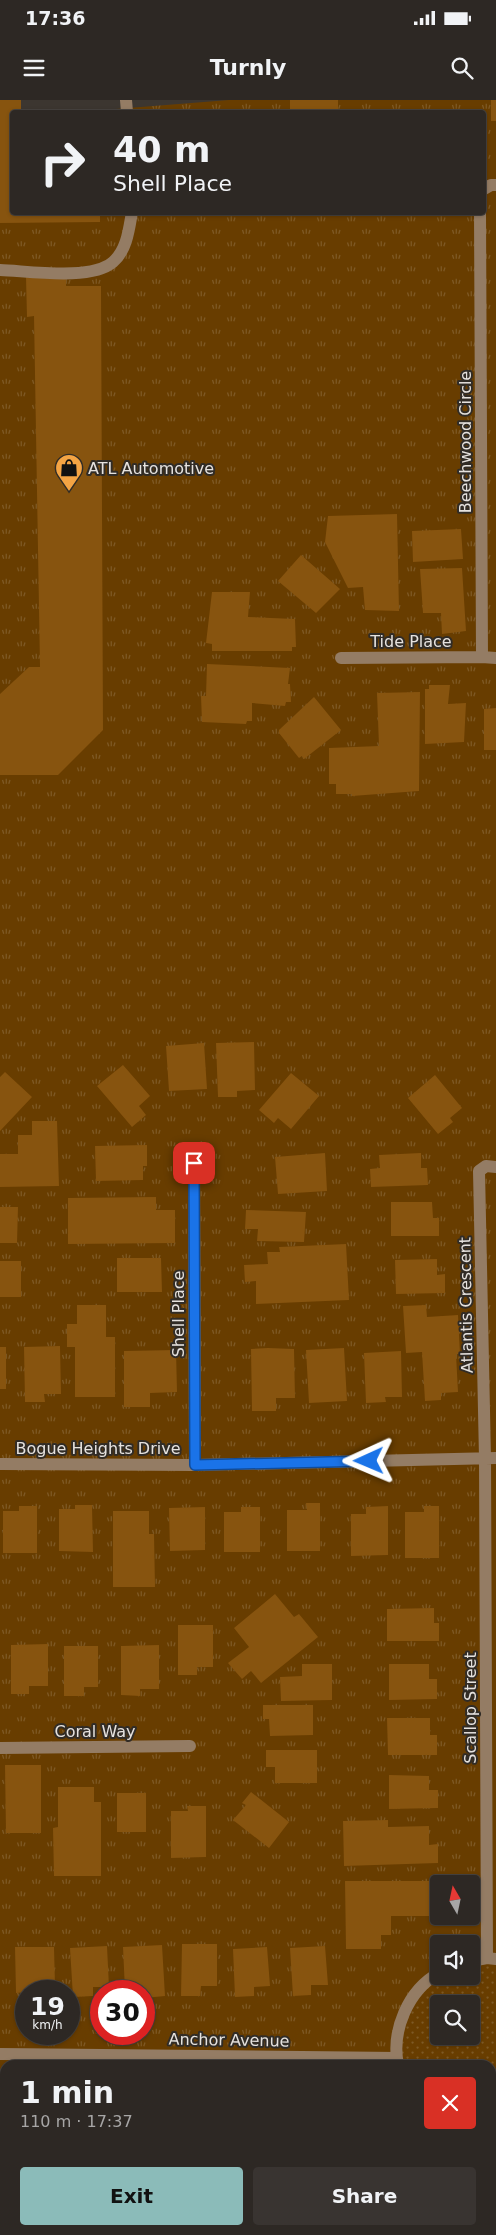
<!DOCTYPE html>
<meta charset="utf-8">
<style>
:root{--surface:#2d2824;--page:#393431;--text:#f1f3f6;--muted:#a7a6a6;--line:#484441;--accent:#8bbbb9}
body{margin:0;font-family:"DejaVu Sans",sans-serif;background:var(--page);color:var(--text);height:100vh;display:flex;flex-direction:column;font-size:19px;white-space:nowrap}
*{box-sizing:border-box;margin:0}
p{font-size:16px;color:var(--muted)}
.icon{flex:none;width:28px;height:28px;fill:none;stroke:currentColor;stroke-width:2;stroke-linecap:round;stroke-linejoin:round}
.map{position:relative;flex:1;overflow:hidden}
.panel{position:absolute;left:0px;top:1960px;width:496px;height:175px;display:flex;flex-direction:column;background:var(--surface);border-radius:15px 15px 0 0;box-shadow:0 1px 4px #0004,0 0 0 1px var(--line)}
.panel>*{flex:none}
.guide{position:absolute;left:10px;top:10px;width:476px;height:105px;border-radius:5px;box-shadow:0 1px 4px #0004,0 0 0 1px var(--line);background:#2d2824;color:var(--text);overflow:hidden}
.needle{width:32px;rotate:351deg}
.tools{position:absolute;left:430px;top:1775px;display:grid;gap:10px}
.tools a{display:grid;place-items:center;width:50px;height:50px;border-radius:5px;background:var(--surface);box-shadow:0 1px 4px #0004,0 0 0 1px var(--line);font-size:25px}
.speed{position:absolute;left:15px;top:1880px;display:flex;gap:10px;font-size:25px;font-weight:700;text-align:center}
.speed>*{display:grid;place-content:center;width:65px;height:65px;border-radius:50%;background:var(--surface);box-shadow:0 1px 4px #0004,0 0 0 1px var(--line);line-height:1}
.speed small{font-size:12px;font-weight:400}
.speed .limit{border:8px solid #d22;background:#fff;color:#111}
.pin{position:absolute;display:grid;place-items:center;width:42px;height:42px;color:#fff;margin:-21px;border-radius:10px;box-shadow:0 2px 8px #0006}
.me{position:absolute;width:55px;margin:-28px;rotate:269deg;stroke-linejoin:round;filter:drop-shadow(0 0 4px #0008)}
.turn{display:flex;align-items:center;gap:18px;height:105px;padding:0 20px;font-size:22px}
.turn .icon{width:65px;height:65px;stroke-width:2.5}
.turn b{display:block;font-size:35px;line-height:42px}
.round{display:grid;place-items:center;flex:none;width:52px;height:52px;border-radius:5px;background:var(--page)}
.headline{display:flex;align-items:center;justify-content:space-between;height:85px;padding:0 20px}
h1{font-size:30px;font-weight:700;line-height:38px}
.cta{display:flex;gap:10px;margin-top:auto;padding:10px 20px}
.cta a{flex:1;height:58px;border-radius:5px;background:var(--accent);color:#111;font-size:20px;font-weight:700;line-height:58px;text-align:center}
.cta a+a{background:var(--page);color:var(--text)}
.status{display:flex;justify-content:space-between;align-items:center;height:35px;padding:0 25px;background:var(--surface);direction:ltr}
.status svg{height:14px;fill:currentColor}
header{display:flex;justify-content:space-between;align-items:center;height:65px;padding:0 20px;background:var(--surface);font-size:22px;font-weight:700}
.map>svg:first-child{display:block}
</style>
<div class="status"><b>17:36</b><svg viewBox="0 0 49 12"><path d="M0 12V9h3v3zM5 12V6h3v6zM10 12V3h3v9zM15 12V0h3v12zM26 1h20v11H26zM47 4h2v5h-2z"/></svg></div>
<header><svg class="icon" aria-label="menu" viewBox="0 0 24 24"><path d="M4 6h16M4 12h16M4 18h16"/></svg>Turnly<svg class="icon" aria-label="search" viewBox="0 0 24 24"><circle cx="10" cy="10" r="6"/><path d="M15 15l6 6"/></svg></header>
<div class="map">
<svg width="496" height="2135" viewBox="0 0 496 2135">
<defs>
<pattern id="grass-tufts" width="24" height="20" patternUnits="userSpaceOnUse" patternTransform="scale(1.25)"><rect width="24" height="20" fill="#683d00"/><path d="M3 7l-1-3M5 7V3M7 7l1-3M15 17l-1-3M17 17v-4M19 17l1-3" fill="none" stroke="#7e5925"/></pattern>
<pattern id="park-dots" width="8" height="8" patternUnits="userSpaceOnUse" patternTransform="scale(1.25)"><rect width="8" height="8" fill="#683d00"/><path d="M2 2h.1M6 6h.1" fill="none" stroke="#7e5925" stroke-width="1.8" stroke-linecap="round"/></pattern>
</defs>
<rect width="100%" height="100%" fill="#3c3630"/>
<path fill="url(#grass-tufts)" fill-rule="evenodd" d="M 229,0 L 496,0 L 496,2135 L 0,2135 L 0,19 L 12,18 L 12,112 L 484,112 L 484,12 L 78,12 ZM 439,1784 L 471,1784 L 471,1816 L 439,1816 ZM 439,1844 L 471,1844 L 471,1876 L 439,1876 ZM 26,1891 L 69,1891 L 69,1934 L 26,1934 ZM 101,1891 L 144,1891 L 144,1934 L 101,1934 ZM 439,1904 L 471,1904 L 471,1936 L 439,1936 ZM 5,1965 L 491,1965 L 491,2130 L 5,2130 Z"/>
<path fill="url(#park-dots)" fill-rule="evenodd" d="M 496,1864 L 496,2034 L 491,2034 L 491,1965 L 403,1965 C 397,1938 413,1888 440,1877 C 449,1874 462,1876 471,1876 L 471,1865 ZM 439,1904 L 471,1904 L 471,1936 L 439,1936 Z"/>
<path fill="#87540f" d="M 0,0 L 21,0 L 21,12 L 12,12 L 12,112 L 100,112 L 100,122 L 0,123 Z
M 290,0 L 338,0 L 338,12 L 290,12 Z
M 491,0 L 496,0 L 496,21 L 491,21 Z
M 26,177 L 66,178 L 66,186 L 101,186 L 103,630 L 58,675 L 0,675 L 0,594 L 29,567 L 40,567 L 34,216 L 27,217 Z
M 397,414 L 399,511 L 365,510 L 363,487 L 348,488 L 325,442 L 328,416 Z
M 461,429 L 463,459 L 413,462 L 412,431 Z
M 301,455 L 340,489 L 316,513 L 278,481 Z
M 462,468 L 466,531 L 442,534 L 441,513 L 423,513 L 420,469 Z
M 212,492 L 250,492 L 248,517 L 295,519 L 296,547 L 292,547 L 292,551 L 212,551 L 212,544 L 206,543 Z
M 207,564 L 290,568 L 288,584 L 290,584 L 291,602 L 286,602 L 285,606 L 252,603 L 252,621 L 247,621 L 246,624 L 202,622 L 201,596 L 206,596 Z
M 429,585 L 450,585 L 448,604 L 466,603 L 464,642 L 425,644 L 425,589 L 429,589 Z
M 420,592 L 419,691 L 352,696 L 352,694 L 336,694 L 336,684 L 329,684 L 329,648 L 379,646 L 377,593 Z
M 314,597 L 341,630 L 304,659 L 302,656 L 299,658 L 279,633 L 279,630 Z
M 496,608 L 496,650 L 484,650 L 484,609 Z
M 254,942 L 255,990 L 237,991 L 237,997 L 218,997 L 216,943 Z
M 204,943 L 207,989 L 169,991 L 166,946 Z
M 123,965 L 150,996 L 139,1006 L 146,1015 L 132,1027 L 97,986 Z
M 5,972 L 32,997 L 0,1031 L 0,977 Z
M 291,973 L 319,996 L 291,1029 L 278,1018 L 274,1023 L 259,1010 Z
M 435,975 L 462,1008 L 450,1018 L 453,1022 L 438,1034 L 408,998 Z
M 32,1021 L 57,1021 L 59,1086 L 0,1087 L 0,1054 L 18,1054 L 18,1035 L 32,1035 Z
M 147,1045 L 147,1066 L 143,1066 L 143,1080 L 96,1081 L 95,1046 Z
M 325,1053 L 327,1091 L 278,1094 L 275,1057 Z
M 421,1053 L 421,1068 L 427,1068 L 428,1085 L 371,1087 L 370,1069 L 380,1068 L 379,1055 Z
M 156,1097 L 156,1110 L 175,1110 L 175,1143 L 68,1144 L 68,1098 Z
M 391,1102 L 432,1102 L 433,1118 L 439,1118 L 439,1136 L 391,1136 Z
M 0,1107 L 18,1107 L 17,1143 L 0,1143 Z
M 246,1110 L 306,1112 L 304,1142 L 257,1141 L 258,1129 L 245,1129 Z
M 346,1144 L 349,1200 L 256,1204 L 256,1181 L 245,1182 L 244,1165 L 268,1164 L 267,1152 L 280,1152 L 279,1147 Z
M 117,1158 L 161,1158 L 162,1192 L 117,1192 Z
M 437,1159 L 437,1175 L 445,1174 L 445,1193 L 396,1194 L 395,1160 Z
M 0,1161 L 21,1161 L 21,1197 L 0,1197 Z
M 77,1205 L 106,1205 L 106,1237 L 115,1237 L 115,1297 L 75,1297 L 75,1247 L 67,1247 L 67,1224 L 77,1224 Z
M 426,1205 L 427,1217 L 458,1215 L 460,1254 L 456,1254 L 458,1292 L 441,1293 L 441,1300 L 425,1301 L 422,1252 L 406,1253 L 403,1206 Z
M 60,1246 L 61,1294 L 44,1294 L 45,1302 L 25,1302 L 24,1247 Z
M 0,1247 L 6,1247 L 6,1289 L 0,1289 Z
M 268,1248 L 294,1249 L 295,1298 L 276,1298 L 276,1311 L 252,1311 L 251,1249 Z
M 344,1248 L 347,1301 L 309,1303 L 306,1250 Z
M 176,1250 L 177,1292 L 150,1293 L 150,1307 L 124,1307 L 124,1251 Z
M 401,1251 L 402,1297 L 385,1297 L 386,1302 L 366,1303 L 364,1253 Z
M 306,1403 L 320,1403 L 320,1451 L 287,1451 L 287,1410 L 307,1410 Z
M 75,1405 L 92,1405 L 93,1452 L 59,1451 L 59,1409 L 75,1409 Z
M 19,1406 L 37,1406 L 37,1453 L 3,1453 L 3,1411 L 19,1411 Z
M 388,1406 L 388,1455 L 351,1456 L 351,1414 L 366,1414 L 366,1407 Z
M 424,1406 L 439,1406 L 439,1458 L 405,1458 L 405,1412 L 424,1412 Z
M 205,1407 L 205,1450 L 170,1451 L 169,1408 Z
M 241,1407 L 260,1407 L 260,1452 L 224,1452 L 224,1412 L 241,1412 Z
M 113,1411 L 149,1411 L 149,1434 L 154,1434 L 155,1487 L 113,1487 Z
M 275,1494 L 294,1517 L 299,1514 L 318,1537 L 261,1583 L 251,1571 L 242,1579 L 228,1563 L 249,1547 L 234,1528 Z
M 434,1508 L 434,1523 L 439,1523 L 439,1541 L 387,1541 L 387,1509 Z
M 178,1525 L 213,1525 L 213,1567 L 197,1567 L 197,1575 L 178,1575 Z
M 48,1544 L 48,1586 L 29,1586 L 29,1594 L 11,1594 L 11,1545 Z
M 159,1545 L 159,1589 L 140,1589 L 140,1596 L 121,1595 L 121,1546 Z
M 64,1546 L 98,1546 L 98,1587 L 84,1587 L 84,1596 L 64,1596 Z
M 302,1564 L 332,1564 L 332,1600 L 281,1601 L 280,1577 L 302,1576 Z
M 389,1564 L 429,1564 L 429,1579 L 437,1579 L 437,1599 L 389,1600 Z
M 263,1605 L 313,1605 L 313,1635 L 270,1636 L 269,1619 L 263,1619 Z
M 387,1618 L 430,1618 L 430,1635 L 437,1635 L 437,1655 L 388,1655 Z
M 266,1650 L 317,1650 L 317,1683 L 275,1683 L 275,1667 L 266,1667 Z
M 5,1665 L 41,1665 L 41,1733 L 6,1733 Z
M 389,1675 L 429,1676 L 429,1690 L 438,1690 L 438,1708 L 389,1709 Z
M 58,1687 L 94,1687 L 94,1702 L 101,1702 L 101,1776 L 54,1776 L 53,1728 L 58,1727 Z
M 251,1692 L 289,1722 L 269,1748 L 233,1720 L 246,1705 L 242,1703 Z
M 117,1693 L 146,1693 L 146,1732 L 117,1732 Z
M 187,1706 L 206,1706 L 206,1757 L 171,1758 L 171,1711 L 188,1711 Z
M 388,1720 L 388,1727 L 429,1726 L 429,1745 L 438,1744 L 438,1763 L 344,1766 L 343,1721 Z
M 345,1781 L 431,1781 L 431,1799 L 439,1799 L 439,1816 L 391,1816 L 391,1835 L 381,1835 L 381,1849 L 346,1849 Z
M 182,1844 L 217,1844 L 217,1886 L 201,1886 L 200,1896 L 181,1896 Z
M 162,1845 L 165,1896 L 144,1898 L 144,1891 L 125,1891 L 123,1847 Z
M 107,1846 L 109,1887 L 93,1887 L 93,1896 L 73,1897 L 70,1848 Z
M 325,1846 L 328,1885 L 311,1885 L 311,1895 L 293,1896 L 290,1848 Z
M 15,1847 L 54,1847 L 55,1885 L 35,1885 L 35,1891 L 16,1893 Z
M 267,1847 L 270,1886 L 254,1887 L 254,1896 L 235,1897 L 233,1849 Z
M 75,2130 L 162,2130 L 166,2135 L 69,2135 Z
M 447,2130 L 486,2130 L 486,2135 L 447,2135 Z"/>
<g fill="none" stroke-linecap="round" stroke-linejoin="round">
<path stroke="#947c64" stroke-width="12" d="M 126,0 L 127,12
M 484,89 L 491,85 L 496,85
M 480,112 L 482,557 L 496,558
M 0,170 C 29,171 91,181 113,162 C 127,150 129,129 132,112
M 341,558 L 482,557
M 194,1063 L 195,1365
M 0,1364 L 195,1365 L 496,1358
M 0,1648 L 190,1646
M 487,1858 L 485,1358 L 479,1071 L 486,1066 L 496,1067
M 471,1861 L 487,1858 L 496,1859
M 0,1954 L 397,1958
M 398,1965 C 391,1931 408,1890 439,1873
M 491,2039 L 496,2038
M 304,2135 L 309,2130"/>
</g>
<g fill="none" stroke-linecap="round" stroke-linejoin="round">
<defs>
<path id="route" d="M 194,1063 L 195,1365 L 369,1361"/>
</defs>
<use href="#route" stroke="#114b97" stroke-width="12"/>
<use href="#route" stroke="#1a73e8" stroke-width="9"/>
</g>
<defs>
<symbol id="shop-pin" viewBox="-11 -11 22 30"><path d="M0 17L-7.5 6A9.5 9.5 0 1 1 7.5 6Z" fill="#f4a444" stroke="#312c26"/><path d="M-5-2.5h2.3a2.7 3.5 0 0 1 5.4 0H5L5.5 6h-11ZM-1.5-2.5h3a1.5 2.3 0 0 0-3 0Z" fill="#111"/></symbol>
</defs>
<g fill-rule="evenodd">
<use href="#shop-pin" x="53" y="352" width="32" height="43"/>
</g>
<g text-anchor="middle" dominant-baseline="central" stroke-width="4" stroke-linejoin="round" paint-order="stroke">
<g font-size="16" fill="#e6e2de" stroke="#312c26">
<text transform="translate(465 342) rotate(-90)">Beechwood Circle</text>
<text x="411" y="541">Tide Place</text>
<text transform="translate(466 1205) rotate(-91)">Atlantis Crescent</text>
<text transform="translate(178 1214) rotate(-90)">Shell Place</text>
<text x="98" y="1348">Bogue Heights Drive</text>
<text transform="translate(470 1608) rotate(-90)">Scallop Street</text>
<text x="95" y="1631">Coral Way</text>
<text transform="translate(229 1940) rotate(1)">Anchor Avenue</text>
</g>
<g font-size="16" fill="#e6e2de" stroke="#312c26" text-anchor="start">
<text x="88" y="368">ATL Automotive</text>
</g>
</g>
</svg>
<div class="tools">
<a><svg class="needle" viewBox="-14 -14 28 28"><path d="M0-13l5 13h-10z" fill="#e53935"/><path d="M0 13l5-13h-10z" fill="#a7a6a6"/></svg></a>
<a><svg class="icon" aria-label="sound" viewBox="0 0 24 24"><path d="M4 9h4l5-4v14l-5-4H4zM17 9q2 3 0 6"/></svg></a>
<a><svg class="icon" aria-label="search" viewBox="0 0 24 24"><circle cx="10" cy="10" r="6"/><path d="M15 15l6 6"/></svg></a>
</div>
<div class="speed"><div>19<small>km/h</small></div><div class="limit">30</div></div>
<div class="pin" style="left:194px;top:1063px;background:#d93025"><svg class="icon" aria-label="arrive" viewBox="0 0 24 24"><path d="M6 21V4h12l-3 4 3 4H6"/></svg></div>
<svg class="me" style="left:369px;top:1361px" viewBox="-20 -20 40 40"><path d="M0-17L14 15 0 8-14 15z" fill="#1a73e8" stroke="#fff" stroke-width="4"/></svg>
<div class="guide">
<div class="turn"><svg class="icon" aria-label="right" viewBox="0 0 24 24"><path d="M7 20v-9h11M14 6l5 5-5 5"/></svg><div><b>40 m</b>Shell Place</div></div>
</div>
<section class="panel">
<div class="headline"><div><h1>1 min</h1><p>110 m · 17:37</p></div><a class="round" style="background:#d93025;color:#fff"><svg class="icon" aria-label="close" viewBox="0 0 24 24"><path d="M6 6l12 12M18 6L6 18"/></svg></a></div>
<div class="cta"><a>Exit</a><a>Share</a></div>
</section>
</div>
